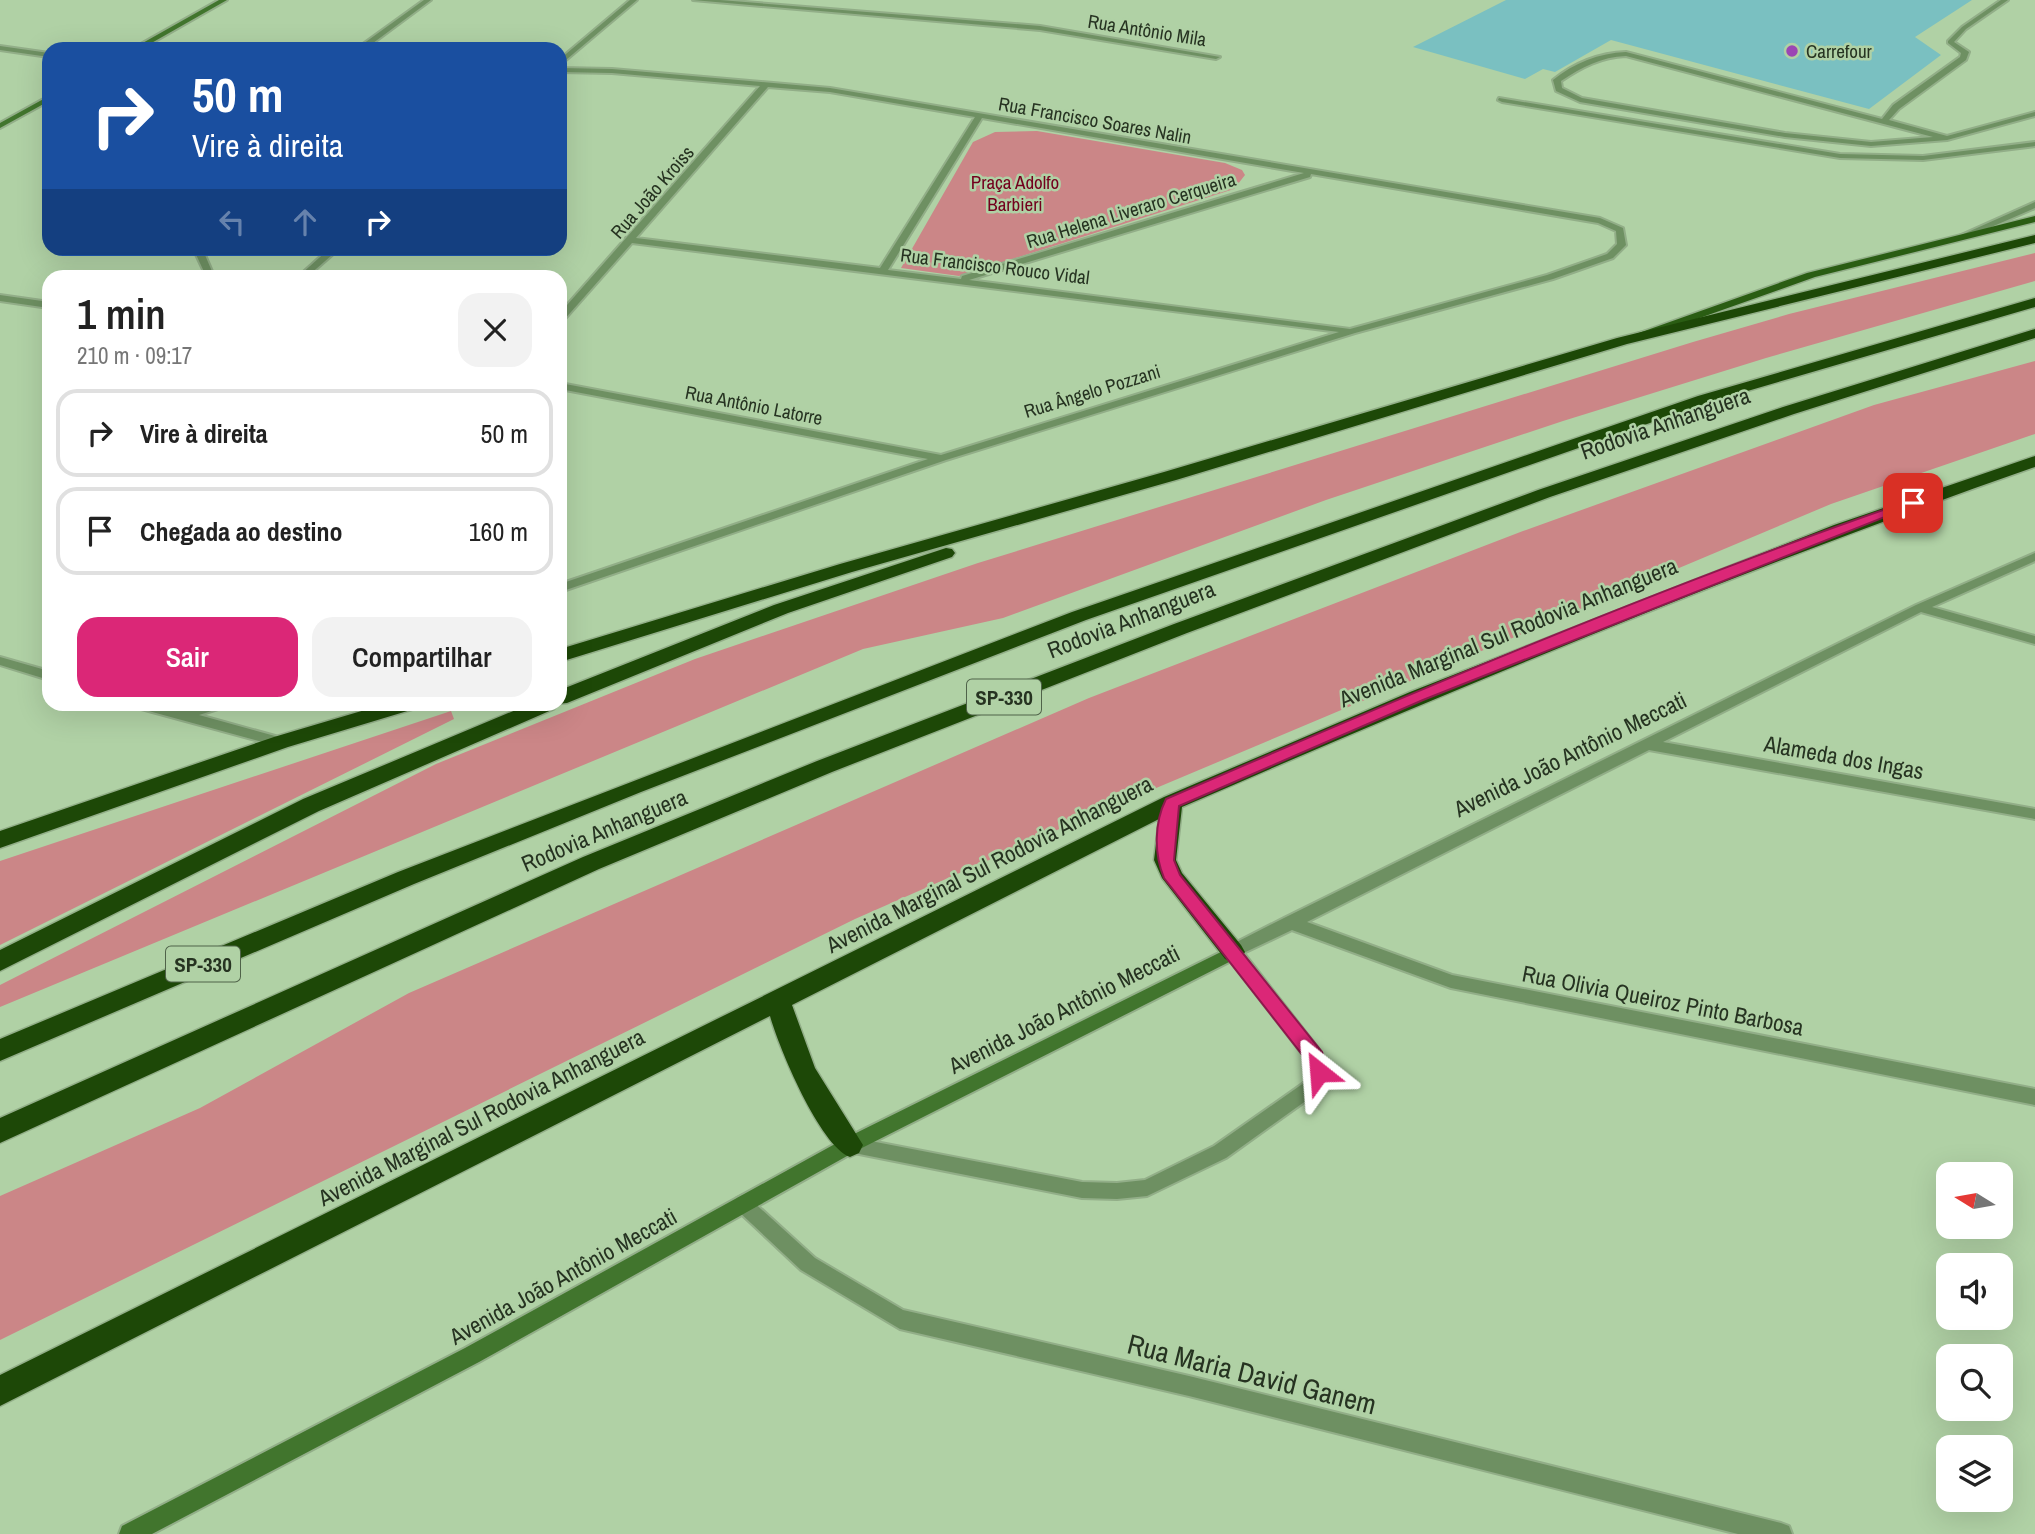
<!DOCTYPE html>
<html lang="pt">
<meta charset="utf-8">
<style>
:root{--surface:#fff;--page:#f2f2f2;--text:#222;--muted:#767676;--line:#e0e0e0;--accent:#db2777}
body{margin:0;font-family:"Archivo Narrow",sans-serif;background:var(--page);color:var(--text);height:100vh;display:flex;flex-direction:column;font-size:26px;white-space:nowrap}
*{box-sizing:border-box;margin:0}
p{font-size:23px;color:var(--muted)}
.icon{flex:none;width:38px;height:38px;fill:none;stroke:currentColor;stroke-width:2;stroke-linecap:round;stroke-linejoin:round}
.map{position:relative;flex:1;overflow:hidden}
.drawer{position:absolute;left:42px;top:270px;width:525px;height:441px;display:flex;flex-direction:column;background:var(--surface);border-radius:21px;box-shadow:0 7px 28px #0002}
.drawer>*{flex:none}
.top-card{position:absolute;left:42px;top:42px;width:525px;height:214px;border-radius:21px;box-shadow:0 7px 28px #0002;background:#1a4fa0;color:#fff;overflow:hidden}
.needle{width:46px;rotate:281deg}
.buttons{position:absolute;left:1936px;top:1162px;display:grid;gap:14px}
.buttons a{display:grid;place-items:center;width:77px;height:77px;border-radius:14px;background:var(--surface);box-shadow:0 7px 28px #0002;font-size:35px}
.pin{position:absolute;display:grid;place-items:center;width:60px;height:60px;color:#fff;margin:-30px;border-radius:14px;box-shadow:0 4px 10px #0006}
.me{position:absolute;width:77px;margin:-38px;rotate:332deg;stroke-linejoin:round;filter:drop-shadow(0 0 5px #0008)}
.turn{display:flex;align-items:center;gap:24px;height:147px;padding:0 35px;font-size:32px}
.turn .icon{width:91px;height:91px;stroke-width:2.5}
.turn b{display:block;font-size:49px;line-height:60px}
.lanes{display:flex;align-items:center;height:66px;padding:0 35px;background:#0003;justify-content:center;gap:35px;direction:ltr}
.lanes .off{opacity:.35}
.round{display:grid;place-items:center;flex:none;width:74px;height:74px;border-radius:21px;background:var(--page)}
.overview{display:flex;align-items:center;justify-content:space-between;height:119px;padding:0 35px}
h1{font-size:42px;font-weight:600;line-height:52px}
.button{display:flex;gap:14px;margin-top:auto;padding:14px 35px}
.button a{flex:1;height:80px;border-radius:21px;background:var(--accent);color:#fff;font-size:28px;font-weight:600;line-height:80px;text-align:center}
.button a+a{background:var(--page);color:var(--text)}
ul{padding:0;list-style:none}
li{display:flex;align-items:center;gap:21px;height:88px;margin:0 14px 10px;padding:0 21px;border:4px solid var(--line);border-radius:21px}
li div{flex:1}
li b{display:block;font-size:26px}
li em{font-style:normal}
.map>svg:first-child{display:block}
</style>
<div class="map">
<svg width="2035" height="1534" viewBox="0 0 2035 1534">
<rect width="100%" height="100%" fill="#b0d1a5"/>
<path fill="#cb8687" d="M 1037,131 L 1225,163 L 1242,170 L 1245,175 L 1234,189 L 959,276 L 901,268 L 973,142 L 995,132 Z
M 2035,253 L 2035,281 L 1766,358 L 1563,421 L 1326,500 L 1003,618 L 863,649 L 0,1007 L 0,985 L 436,764 L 695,659 L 978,563 L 1693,342 L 1789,314 Z
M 2035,361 L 2035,434 L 1831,504 L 1073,823 L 855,919 L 0,1340 L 0,1196 L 200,1108 L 409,993 L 1089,698 L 1523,531 L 1874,405 Z
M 451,711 L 454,719 L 0,945 L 0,861 Z"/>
<path fill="#7ac0c1" d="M 1506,0 L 1972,0 L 1915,37 L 1941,55 L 1869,109 L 1611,40 L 1555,72 L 1543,69 L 1525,79 L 1413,47 Z"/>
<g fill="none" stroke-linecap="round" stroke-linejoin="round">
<defs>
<path id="lane" d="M 2001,0 L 2008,0 L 1966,29 L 1954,42 L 1969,52 L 1966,60 L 1899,109 L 1889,120 L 1947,136 L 2035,112 L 2035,116 L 1947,140 L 1871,146 L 1785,137 L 1580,102 L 1556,91 L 1553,80 C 1574,63 1599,53 1626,52 L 1882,119 L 1893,105 L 1960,57 L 1961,53 L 1948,43 L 1948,41 L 1962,27 ZM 1626,56 L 1933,137 L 1871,142 L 1785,133 L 1582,98 L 1562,88 L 1561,81 C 1582,67 1601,57 1626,56 Z
M 1499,98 L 1840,154 L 1923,156 L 2035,142 L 2035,146 L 1923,160 L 1840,158 L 1502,102 L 1498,100 Z
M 2035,202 L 2035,208 L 1966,238 L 1959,236 Z
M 1233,946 L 1239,947 L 1321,1052 L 1327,1072 L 1321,1090 L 1226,1158 L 1147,1196 L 1117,1199 L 1082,1198 L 844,1151 L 841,1145 L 844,1139 L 850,1137 L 1082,1182 L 1117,1183 L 1145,1180 L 1214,1146 L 1308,1080 L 1311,1072 L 1307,1060 L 1227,957 L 1225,952 L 1227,947 Z"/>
<path id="street" d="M 424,0 L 431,0 L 365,49 L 356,49 Z
M 630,0 L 637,0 L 560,65 L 560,59 Z
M 693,0 L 720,0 L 1040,26 L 1220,57 L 1216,59 L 1040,30 Z
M 0,46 L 49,53 L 49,57 L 0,50 Z
M 560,68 L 612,69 L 830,88 L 1600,218 L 1623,228 L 1626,245 L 1613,258 L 1553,279 L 1355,333 L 946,460 L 560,592 L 560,584 L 928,459 L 560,389 L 560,383 L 941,455 L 1339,332 L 632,243 L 563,321 L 560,322 L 560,313 L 760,86 L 612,73 L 560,72 ZM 768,87 L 830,92 L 975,117 L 880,268 L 636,238 ZM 982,118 L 1304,173 L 962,276 L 961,279 L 888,270 ZM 1311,174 L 1598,223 L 1616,231 L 1617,244 L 1607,254 L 1547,275 L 1350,329 L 969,280 L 1310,177 Z
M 193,248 L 202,248 L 214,276 L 206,276 Z
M 330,248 L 340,248 L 308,276 L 299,276 Z
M 0,295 L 49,302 L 49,308 L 0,301 Z
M 2035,553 L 2035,561 L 1932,607 L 2035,636 L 2035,644 L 1921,612 L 1663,742 L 2035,809 L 2035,819 L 1649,750 L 1307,922 L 1452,975 L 2035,1089 L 2035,1105 L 1451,988 L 1292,930 L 1233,958 L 1227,957 L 1225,952 L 1227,947 L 1284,918 L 1916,605 Z
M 0,657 L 49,671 L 49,680 L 0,665 Z
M 133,704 L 154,704 L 183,711 L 206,704 L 225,704 L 224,707 L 199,715 L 286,739 L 288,742 L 281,747 L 134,707 Z
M 743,1195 L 749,1198 L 815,1258 L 903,1310 L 1189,1376 L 1781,1523 L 1789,1526 L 1792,1534 L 1738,1534 L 1189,1396 L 900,1329 L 801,1270 L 737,1210 L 734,1204 L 737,1198 Z"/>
<path id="secondary" d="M 219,0 L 227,0 L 141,49 L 132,49 Z
M 49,96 L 49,101 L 0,128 L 0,123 Z
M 1233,946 L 1239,947 L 1241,952 L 1239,957 L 856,1151 L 479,1362 L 152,1534 L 119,1534 L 122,1526 L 465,1348 L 844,1139 Z"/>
<path id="primary" d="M 2035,216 L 2035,222 L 1815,277 L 1646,337 L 1636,334 L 1807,273 Z"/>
<path id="highway" d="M 2035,235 L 2035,243 L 1627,344 L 1176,480 L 852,572 L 560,662 L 560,649 L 840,564 L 1164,472 L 1617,338 Z
M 2035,298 L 2035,307 L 1710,402 L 1086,620 L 641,792 L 414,884 L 0,1061 L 0,1039 L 398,872 L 1072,612 L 1698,396 Z
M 2035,329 L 2035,338 L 1794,414 L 1550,497 L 1187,633 L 832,772 L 599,869 L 0,1143 L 0,1118 L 583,857 L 817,761 L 1174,624 L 1538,490 L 1783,407 Z
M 2035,456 L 2035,467 C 1746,568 1463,685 1182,807 L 1176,860 L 1182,873 L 1241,945 L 1245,952 L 1241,959 L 1233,962 L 1225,959 L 1162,878 L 1154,860 L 1159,819 L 792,1005 L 815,1068 L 863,1145 L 859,1153 L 850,1157 C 820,1146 779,1048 770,1016 L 0,1406 L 0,1375 L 1164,797 L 1410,692 L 1834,525 Z
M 946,548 L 952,549 L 955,553 L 952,557 L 788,613 L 567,703 L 557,704 L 554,709 L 319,811 L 0,971 L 0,950 L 303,799 L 530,704 L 560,704 L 560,690 L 774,605 Z
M 385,704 L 417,704 L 414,709 L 288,747 L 0,848 L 0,831 L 274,737 Z"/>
</defs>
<use href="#lane" stroke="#92ae88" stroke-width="4"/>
<use href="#street" stroke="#92ae88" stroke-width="4"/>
<use href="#secondary" stroke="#92ae88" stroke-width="4"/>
<use href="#primary" stroke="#92ae88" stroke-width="3"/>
<use href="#highway" stroke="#92ae88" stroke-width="3"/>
<use href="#lane" fill="#6e9062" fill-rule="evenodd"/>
<use href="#street" fill="#6e9062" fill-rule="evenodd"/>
<use href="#secondary" fill="#41752d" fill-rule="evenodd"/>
<use href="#primary" fill="#2a5d13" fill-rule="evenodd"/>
<use href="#highway" fill="#1d4807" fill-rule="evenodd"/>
</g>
<path fill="#db2777" stroke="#8e194d" stroke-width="2" d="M 1909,501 L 1920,503 L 1423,700 L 1179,806 L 1174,860 L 1180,875 L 1322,1052 L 1329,1072 L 1326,1078 L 1319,1080 L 1312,1078 L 1307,1061 L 1164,878 C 1154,854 1154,823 1166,799 C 1411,693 1657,588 1909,501 Z"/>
<circle fill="#9b46b4" stroke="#b0d1a5" stroke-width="2.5" cx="1792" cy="51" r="7"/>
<g text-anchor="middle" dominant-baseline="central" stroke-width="5" stroke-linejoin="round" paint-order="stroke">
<g font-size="19" fill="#263321" stroke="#b0d1a5">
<text transform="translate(1147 30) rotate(9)">Rua Antônio Mila</text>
<text transform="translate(1095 120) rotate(10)">Rua Francisco Soares Nalin</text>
<text transform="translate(652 192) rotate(-49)">Rua João Kroiss</text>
<text transform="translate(1131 210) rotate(-17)">Rua Helena Liveraro Cerqueira</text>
<text transform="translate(995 266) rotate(7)">Rua Francisco Rouco Vidal</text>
<text transform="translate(1092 391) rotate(-17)">Rua Ângelo Pozzani</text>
<text transform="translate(754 405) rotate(11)">Rua Antônio Latorre</text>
</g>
<g font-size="19" fill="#263321" stroke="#b0d1a5" text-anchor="start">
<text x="1806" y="51">Carrefour</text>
</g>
<g font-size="19" fill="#73001d" stroke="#b0d1a5">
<text x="1015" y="182">Praça Adolfo<tspan x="1015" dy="22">Barbieri</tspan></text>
</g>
<g fill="#b0d1a5" stroke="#4f6249" stroke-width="2">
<rect x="967" y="679.5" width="74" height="35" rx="5"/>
<rect x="166" y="946.5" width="74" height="35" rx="5"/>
</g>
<g font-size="21" font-weight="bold" fill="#263321">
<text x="1004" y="697">SP-330</text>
<text x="203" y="964">SP-330</text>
</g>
<g font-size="23" fill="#263321" stroke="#b0d1a5">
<text transform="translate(1665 423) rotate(-19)">Rodovia Anhanguera</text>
<text transform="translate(1131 619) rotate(-21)">Rodovia Anhanguera</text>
<text transform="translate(1508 632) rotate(-22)">Avenida Marginal Sul Rodovia Anhanguera</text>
<text transform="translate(1570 754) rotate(-26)">Avenida João Antônio Meccati</text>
<text transform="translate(1844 757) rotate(10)">Alameda dos Ingas</text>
<text transform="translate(604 830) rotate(-23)">Rodovia Anhanguera</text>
<text transform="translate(989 864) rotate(-27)">Avenida Marginal Sul Rodovia Anhanguera</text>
<text transform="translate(1663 1000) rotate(11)">Rua Olivia Queiroz Pinto Barbosa</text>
<text transform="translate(1064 1009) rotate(-27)">Avenida João Antônio Meccati</text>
<text transform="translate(481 1117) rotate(-27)">Avenida Marginal Sul Rodovia Anhanguera</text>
<text transform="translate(563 1276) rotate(-29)">Avenida João Antônio Meccati</text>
</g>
<g font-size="28" fill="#263321" stroke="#b0d1a5">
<text transform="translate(1252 1374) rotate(14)">Rua Maria David Ganem</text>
</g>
</g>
</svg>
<div class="buttons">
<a><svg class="needle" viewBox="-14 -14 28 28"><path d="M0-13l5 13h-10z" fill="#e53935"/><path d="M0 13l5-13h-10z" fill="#767676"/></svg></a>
<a><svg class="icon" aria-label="sound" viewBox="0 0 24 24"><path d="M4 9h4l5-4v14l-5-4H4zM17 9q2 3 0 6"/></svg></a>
<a><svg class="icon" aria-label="search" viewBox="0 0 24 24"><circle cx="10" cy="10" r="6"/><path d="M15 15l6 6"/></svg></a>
<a><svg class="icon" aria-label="layers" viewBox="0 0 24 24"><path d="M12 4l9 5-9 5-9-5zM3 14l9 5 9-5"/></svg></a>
</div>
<div class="pin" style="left:1913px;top:503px;background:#d93025"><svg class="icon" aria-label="arrive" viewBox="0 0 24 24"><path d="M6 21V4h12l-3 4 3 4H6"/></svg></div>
<svg class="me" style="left:1319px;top:1072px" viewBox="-20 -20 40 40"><path d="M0-17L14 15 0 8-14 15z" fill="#db2777" stroke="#fff" stroke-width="4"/></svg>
<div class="top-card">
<div class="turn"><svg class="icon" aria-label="right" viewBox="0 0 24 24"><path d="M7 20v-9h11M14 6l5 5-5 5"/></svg><div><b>50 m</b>Vire à direita</div></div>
<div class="lanes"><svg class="icon off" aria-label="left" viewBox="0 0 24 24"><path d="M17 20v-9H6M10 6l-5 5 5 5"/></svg><svg class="icon off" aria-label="ahead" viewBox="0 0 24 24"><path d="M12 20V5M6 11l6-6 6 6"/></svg><svg class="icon" aria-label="right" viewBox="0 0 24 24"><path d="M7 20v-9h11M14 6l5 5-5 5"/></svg></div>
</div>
<section class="drawer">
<div class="overview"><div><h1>1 min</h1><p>210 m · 09:17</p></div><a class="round"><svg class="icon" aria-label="close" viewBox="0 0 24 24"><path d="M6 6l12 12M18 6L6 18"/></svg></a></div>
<ul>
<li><svg class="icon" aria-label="right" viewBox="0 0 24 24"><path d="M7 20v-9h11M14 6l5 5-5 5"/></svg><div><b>Vire à direita</b></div><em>50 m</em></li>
<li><svg class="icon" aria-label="arrive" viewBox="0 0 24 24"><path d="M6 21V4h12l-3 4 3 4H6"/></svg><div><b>Chegada ao destino</b></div><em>160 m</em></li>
</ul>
<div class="button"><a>Sair</a><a>Compartilhar</a></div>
</section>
</div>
